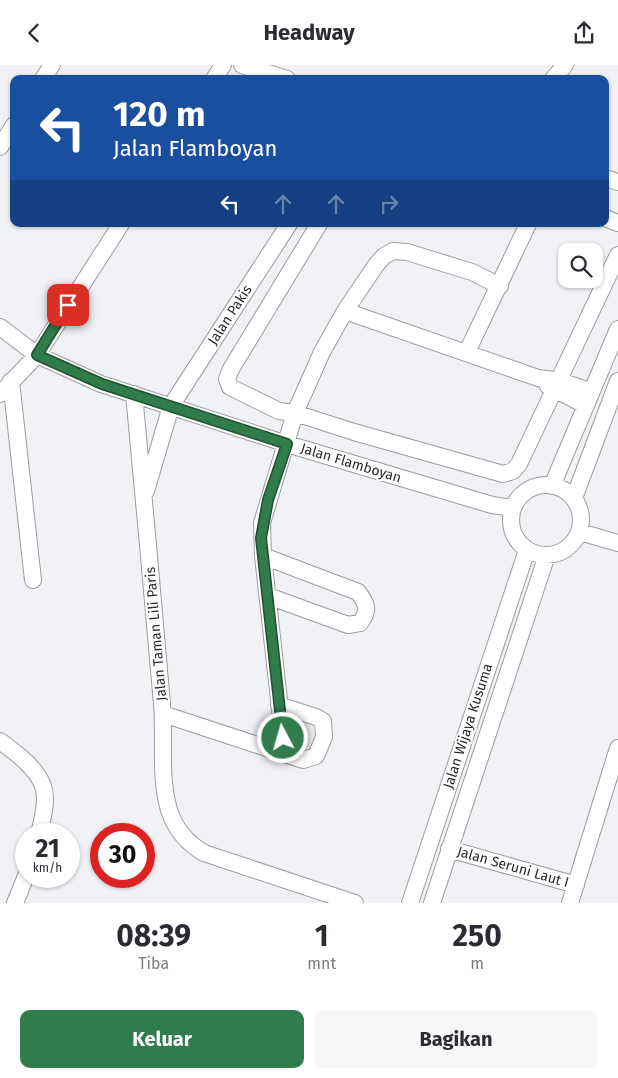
<!DOCTYPE html>
<html lang="id">
<style>
:root{--surface:#fff;--page:#f7f7f7;--text:#2b2b33;--muted:#7c7c81;--accent:#307c4b}
body{margin:0;font-family:"Fira Sans",sans-serif;background:var(--page);color:var(--text);height:100vh;display:flex;flex-direction:column;font-size:19px;white-space:nowrap}
*{box-sizing:border-box;margin:0}
p{font-size:16px;color:var(--muted)}
.icon{flex:none;width:28px;height:28px;fill:none;stroke:currentColor;stroke-width:2;stroke-linecap:round;stroke-linejoin:round}
.map{position:relative;height:838px;overflow:hidden}
.sheet{display:flex;flex-direction:column;background:var(--surface);flex:1}
.sheet>*{flex:none}
.guide{position:absolute;left:10px;top:10px;width:599px;height:152px;border-radius:10px;box-shadow:0 1px 4px #0004;background:#1a4fa0;color:#fff;overflow:hidden}
.tools{position:absolute;left:558px;top:178px;display:grid;gap:10px}
.tools a{display:grid;place-items:center;width:45px;height:45px;border-radius:10px;background:var(--surface);box-shadow:0 1px 4px #0004;font-size:25px}
.speed{position:absolute;left:15px;top:758px;display:flex;gap:10px;font-size:25px;font-weight:700;text-align:center}
.speed>*{display:grid;place-content:center;width:65px;height:65px;border-radius:50%;background:var(--surface);box-shadow:0 1px 4px #0004;line-height:1}
.speed small{font-size:12px;font-weight:400}
.speed .limit{border:8px solid #d22;background:#fff;color:#111}
.pin{position:absolute;display:grid;place-items:center;width:42px;height:42px;color:#fff;margin:-21px;border-radius:10px;box-shadow:0 2px 8px #0006}
.me{position:absolute;width:55px;margin:-28px;rotate:354deg;stroke-linejoin:round;filter:drop-shadow(0 0 4px #0008)}
.turn{display:flex;align-items:center;gap:18px;height:105px;padding:0 20px;font-size:22px}
.turn .icon{width:65px;height:65px;stroke-width:2.5}
.turn b{display:block;font-size:35px;line-height:42px}
.lanes{display:flex;align-items:center;height:48px;padding:0 20px;background:#0003;justify-content:center;gap:25px;direction:ltr}
.lanes .off{opacity:.35}
.eta{display:flex;justify-content:space-evenly;align-items:center;height:85px;text-align:center}
.eta b{font-size:30px;font-weight:700;line-height:35px}
.button{display:flex;gap:10px;margin-top:auto;padding:10px 20px}
.button a{flex:1;height:58px;border-radius:10px;background:var(--accent);color:#fff;font-size:20px;font-weight:700;line-height:58px;text-align:center}
.button a+a{background:var(--page);color:var(--text)}
header{display:flex;justify-content:space-between;align-items:center;height:65px;padding:0 20px;background:var(--surface);font-size:22px;font-weight:700}
.map>svg:first-child{display:block}
</style>
<header><svg class="icon" aria-label="back" viewBox="0 0 24 24"><path d="M15 5l-7 7 7 7"/></svg>Headway<svg class="icon" aria-label="share" viewBox="0 0 24 24"><path d="M12 15V3M7 8l5-5 5 5M5 13v7h14v-7"/></svg></header>
<div class="map">
<svg width="618" height="838" viewBox="0 0 618 838">
<rect width="100%" height="100%" fill="#f1f2f6"/>
<g fill="none" stroke-linecap="round" stroke-linejoin="round">
<defs>
<path id="minor" d="M 242,0 L 287,14
M 43,14 L 52,0
M 214,14 L 223,0
M 553,14 L 565,0
M 0,82 L 14,60
M 605,113 L 618,117
M 605,153 L 618,158
M 319,159 L 231,304 L 227,314 L 230,322 L 279,346 L 295,348 L 354,367 L 503,409 L 513,406 L 519,399 L 618,190
M 345,246 L 538,313 L 560,316 L 590,326
M 0,262 L 37,290 L 101,319 L 287,379 L 492,440 L 513,443
M 467,287 L 528,159
M 11,316 L 33,515
M 548,321 L 585,340
M 0,329 L 37,290 L 121,159
M 134,329 C 144,432 153,536 162,639 C 165,675 159,710 169,745 C 175,764 187,778 204,788 L 355,838
M511 455a35 35 0 1 1 70 0a35 35 0 1 1-70 0Z
M 552,421 L 618,264
M 146,426 L 171,341 L 289,159
M 574,433 L 618,316
M 580,467 L 618,478
M 263,491 L 358,527 C 367,539 370,545 360,558 L 348,560 L 268,531
M 163,649 L 303,695 L 316,691 L 324,672 L 323,656 L 316,652 L 279,640
M 0,676 C 16,688 36,702 43,721 C 48,735 42,756 39,769
M 285,689 L 263,491 L 262,458 L 295,348 L 322,287 L 345,246 L 376,200 L 384,191 L 393,186 L 407,187 L 472,207 L 500,221
M 449,784 L 576,820
M 15,838 L 26,811
M 410,838 L 527,485
M 432,838 L 547,490
M 570,838 L 618,683"/>
</defs>
<use href="#minor" stroke="#9b9c9f" stroke-width="18"/>
<use href="#minor" stroke="#fff" stroke-width="16"/>
</g>
<g fill="none" stroke-linecap="round" stroke-linejoin="round">
<defs>
<path id="route" d="M 68,240 L 37,290 L 102,319 L 287,379 L 268,435 L 261,473 L 283,673"/>
</defs>
<use href="#route" stroke="#1f5131" stroke-width="12"/>
<use href="#route" stroke="#307c4b" stroke-width="9"/>
</g>
<g text-anchor="middle" dominant-baseline="central" stroke-width="4" stroke-linejoin="round" paint-order="stroke">
<g font-size="14" fill="#2a2a2b" stroke="#fff">
<text transform="translate(230 250) rotate(-57)">Jalan Pakis</text>
<text transform="translate(351 398) rotate(17)">Jalan Flamboyan</text>
<text transform="translate(156 569) rotate(-95)">Jalan Taman Lili Paris</text>
<text transform="translate(468 661) rotate(-72)">Jalan Wijaya Kusuma</text>
<text transform="translate(513 802) rotate(16)">Jalan Seruni Laut I</text>
</g>
</g>
</svg>
<div class="tools">
<a><svg class="icon" aria-label="search" viewBox="0 0 24 24"><circle cx="10" cy="10" r="6"/><path d="M15 15l6 6"/></svg></a>
</div>
<div class="speed"><div>21<small>km/h</small></div><div class="limit">30</div></div>
<div class="pin" style="left:68px;top:240px;background:#d93025"><svg class="icon" aria-label="arrive" viewBox="0 0 24 24"><path d="M6 21V4h12l-3 4 3 4H6"/></svg></div>
<svg class="me" style="left:283px;top:673px" viewBox="-20 -20 40 40"><circle r="17" fill="#307c4b" stroke="#fff" stroke-width="3"/><path d="M0-11L8 9 0 5-8 9z" fill="#fff"/></svg>
<div class="guide">
<div class="turn"><svg class="icon" aria-label="left" viewBox="0 0 24 24"><path d="M17 20v-9H6M10 6l-5 5 5 5"/></svg><div><b>120 m</b>Jalan Flamboyan</div></div>
<div class="lanes"><svg class="icon" aria-label="left" viewBox="0 0 24 24"><path d="M17 20v-9H6M10 6l-5 5 5 5"/></svg><svg class="icon off" aria-label="ahead" viewBox="0 0 24 24"><path d="M12 20V5M6 11l6-6 6 6"/></svg><svg class="icon off" aria-label="ahead" viewBox="0 0 24 24"><path d="M12 20V5M6 11l6-6 6 6"/></svg><svg class="icon off" aria-label="right" viewBox="0 0 24 24"><path d="M7 20v-9h11M14 6l5 5-5 5"/></svg></div>
</div>
</div>
<section class="sheet">
<div class="eta">
<div><b>08:39</b><p>Tiba</p></div>
<div><b>1</b><p>mnt</p></div>
<div><b>250</b><p>m</p></div>
</div>
<div class="button"><a>Keluar</a><a>Bagikan</a></div>
</section>
